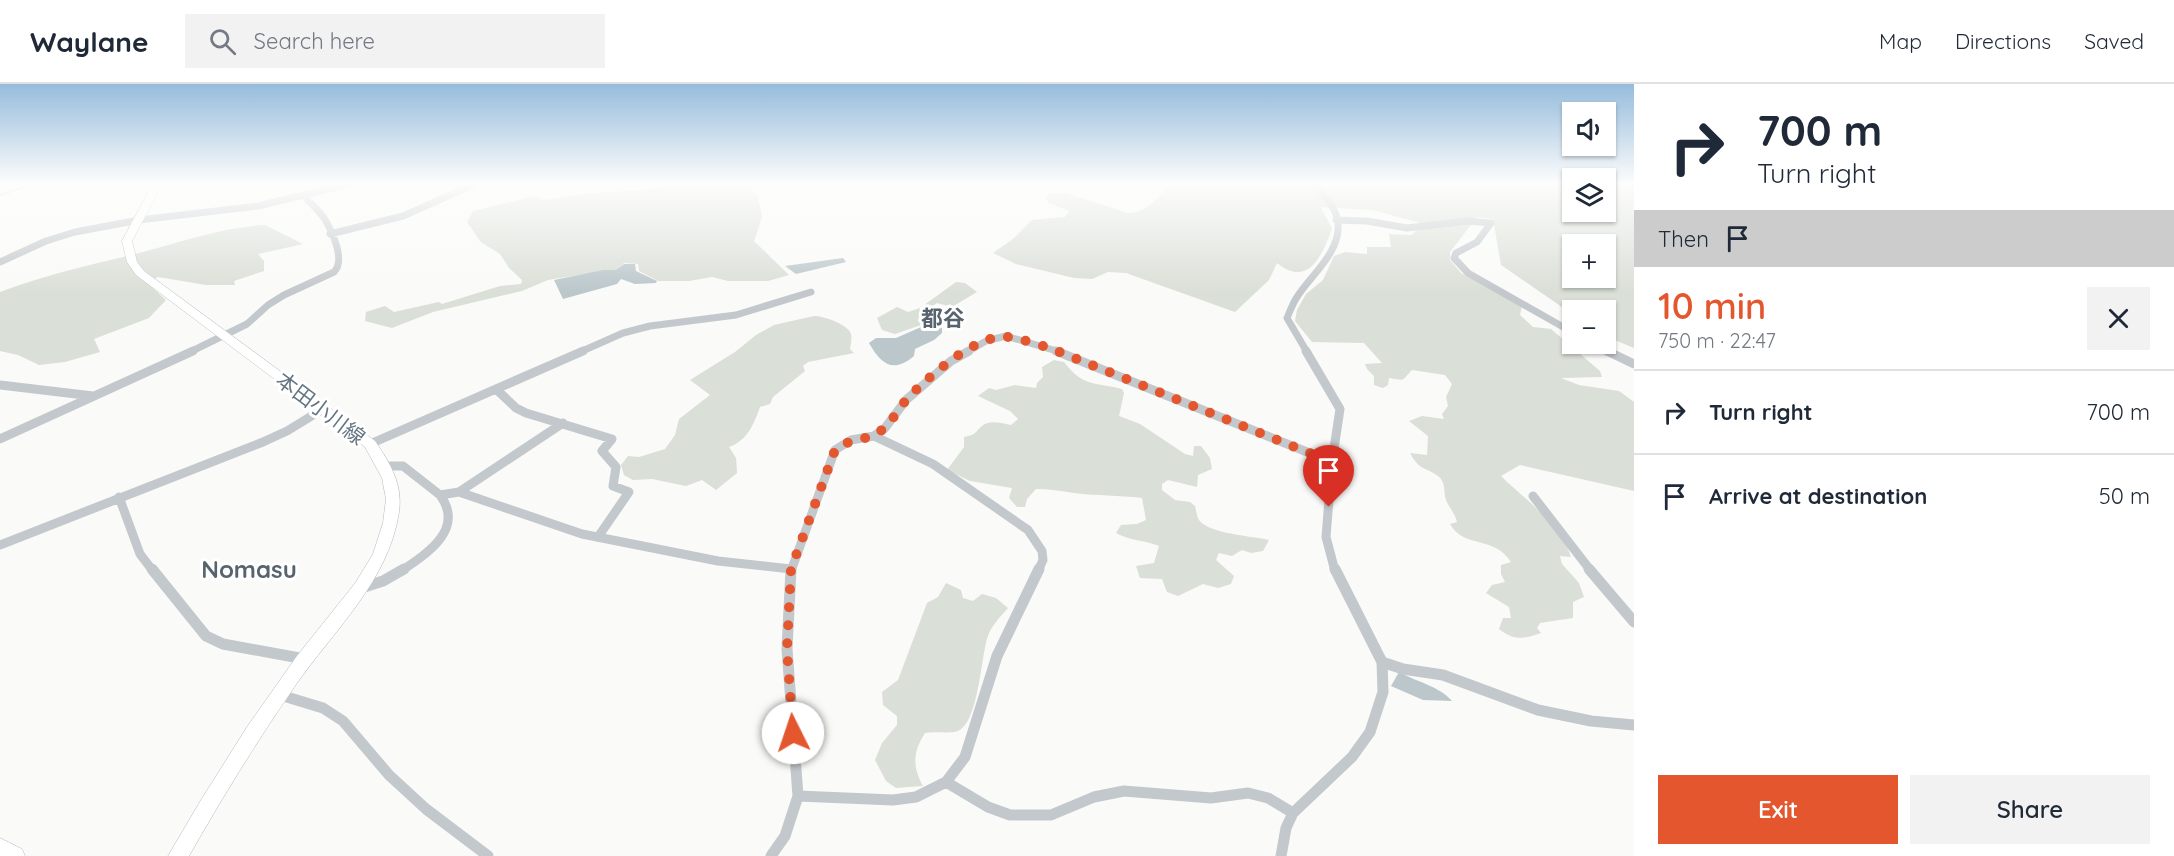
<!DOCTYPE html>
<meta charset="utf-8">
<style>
:root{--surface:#fff;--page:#f2f2f3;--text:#1f2937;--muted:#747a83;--line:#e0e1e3;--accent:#e4572e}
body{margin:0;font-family:Quicksand,"Noto Sans JP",sans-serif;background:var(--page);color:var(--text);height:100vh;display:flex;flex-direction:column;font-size:22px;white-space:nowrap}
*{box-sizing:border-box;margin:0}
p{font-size:20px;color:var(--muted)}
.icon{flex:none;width:33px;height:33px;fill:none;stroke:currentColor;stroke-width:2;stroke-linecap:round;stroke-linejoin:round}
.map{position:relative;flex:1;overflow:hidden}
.drawer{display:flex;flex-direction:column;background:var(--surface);width:540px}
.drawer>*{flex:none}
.hud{background:#fff;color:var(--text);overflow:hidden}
.fabs{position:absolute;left:1562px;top:18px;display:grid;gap:12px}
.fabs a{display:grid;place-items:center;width:54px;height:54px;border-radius:0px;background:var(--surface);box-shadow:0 2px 4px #0004;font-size:30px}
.pin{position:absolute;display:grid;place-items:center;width:51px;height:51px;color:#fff;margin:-62px -26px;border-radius:50% 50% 50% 0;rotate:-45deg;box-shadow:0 0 6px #0007}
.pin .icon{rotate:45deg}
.me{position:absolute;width:66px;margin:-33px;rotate:356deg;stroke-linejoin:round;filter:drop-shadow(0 0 4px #0008)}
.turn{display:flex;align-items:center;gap:21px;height:126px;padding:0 24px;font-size:27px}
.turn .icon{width:78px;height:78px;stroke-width:2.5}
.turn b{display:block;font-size:42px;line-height:51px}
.then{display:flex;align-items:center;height:57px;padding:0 24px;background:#0003;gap:12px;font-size:22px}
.round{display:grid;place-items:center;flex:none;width:63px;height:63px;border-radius:0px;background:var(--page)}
.head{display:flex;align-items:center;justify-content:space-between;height:102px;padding:0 24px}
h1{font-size:36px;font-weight:600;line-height:45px;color:var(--accent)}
.primary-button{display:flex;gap:12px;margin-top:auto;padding:12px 24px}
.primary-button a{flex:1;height:69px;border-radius:0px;background:var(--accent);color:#fff;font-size:24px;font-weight:600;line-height:69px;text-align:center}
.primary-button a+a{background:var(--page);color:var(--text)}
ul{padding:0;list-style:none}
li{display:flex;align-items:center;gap:18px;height:84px;padding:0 24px;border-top:2px solid var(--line)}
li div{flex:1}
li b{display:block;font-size:22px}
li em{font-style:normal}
header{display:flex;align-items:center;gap:36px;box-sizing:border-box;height:84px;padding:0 30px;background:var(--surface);border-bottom:2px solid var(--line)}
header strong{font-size:28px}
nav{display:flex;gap:33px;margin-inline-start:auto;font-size:21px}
.search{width:420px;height:54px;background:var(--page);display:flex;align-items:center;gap:15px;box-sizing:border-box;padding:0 21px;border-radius:0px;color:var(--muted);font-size:22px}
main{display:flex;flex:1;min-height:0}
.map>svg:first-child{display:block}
</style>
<header>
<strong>Waylane</strong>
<div class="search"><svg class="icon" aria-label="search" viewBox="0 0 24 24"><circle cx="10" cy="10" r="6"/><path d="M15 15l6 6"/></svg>Search here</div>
<nav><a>Map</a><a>Directions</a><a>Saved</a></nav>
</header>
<main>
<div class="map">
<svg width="1634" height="772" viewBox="0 0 1634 772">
<rect width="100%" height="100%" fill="#fafaf8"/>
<path fill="#dadfd7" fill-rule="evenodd" d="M 674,100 L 747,100 L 758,112 L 762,133 L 754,157 L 789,191 L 768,197 L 728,197 L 712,193 L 689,197 L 658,197 L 639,187 L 638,180 L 624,179 L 616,187 L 603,187 L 548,196 L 522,207 L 433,228 L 392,244 L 365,237 L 366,228 L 385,222 L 394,228 L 439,218 L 442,220 L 500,202 L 521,200 L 522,196 L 509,184 L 500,170 L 481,158 L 467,138 L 473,127 L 535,112 L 542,116 L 591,109 L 646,106 Z
M 1169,100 L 1572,100 L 1572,128 L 1605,128 L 1605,100 L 1634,100 L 1634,264 L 1605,252 L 1605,226 L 1572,226 L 1572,230 L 1501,181 L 1493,135 L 1477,133 L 1450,168 L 1450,176 L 1461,189 L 1522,222 L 1520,231 L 1533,243 L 1551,245 L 1600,287 L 1602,293 L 1561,294 L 1579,301 L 1619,307 L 1634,318 L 1634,407 L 1520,381 L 1501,392 C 1525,416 1561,440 1571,473 L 1560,472 L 1562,480 L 1579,499 L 1584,513 L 1573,518 L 1573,534 L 1540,539 L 1537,544 L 1541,549 C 1524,555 1514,557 1499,545 L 1503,534 L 1511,534 L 1509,523 L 1486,509 L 1492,501 L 1505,498 L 1501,490 L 1501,481 L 1511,478 C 1494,451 1464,465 1450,440 L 1457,438 C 1455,429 1447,421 1445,413 C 1444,405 1445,397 1438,392 C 1423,382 1419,386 1410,369 L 1427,371 L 1428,352 L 1409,337 L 1422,332 L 1444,335 L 1442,330 L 1448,322 L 1446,313 L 1452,300 L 1445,291 L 1412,286 C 1401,297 1407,297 1389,294 L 1388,301 L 1383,304 L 1374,301 L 1374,292 L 1367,285 L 1365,280 L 1382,279 L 1364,259 L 1312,258 L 1295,237 L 1297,226 L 1306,210 L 1323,196 L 1334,172 L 1345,168 L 1367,170 L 1367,163 L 1391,163 L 1389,150 L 1411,151 L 1424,140 L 1373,126 L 1321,123 L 1332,145 C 1322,172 1308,204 1277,179 L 1269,196 L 1235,228 L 1126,189 L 1108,188 L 1092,195 L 1074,194 L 1016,180 L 993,169 L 1013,155 L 1032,136 L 1065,133 L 1069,127 L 1049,119 L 1046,115 L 1047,110 L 1066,109 L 1128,129 C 1146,129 1159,114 1169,100 ZM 1572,160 L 1605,160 L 1605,194 L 1572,194 Z
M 265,141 L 303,160 L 258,170 L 264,177 L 264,187 L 234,197 L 235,201 L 206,201 L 158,193 L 147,199 L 166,216 L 149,234 L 94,255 L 100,268 L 65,278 L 39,281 L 18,271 L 0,267 L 0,208 C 47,190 95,180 143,168 C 183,157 224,143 265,141 Z
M 956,198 L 965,199 L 977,208 L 952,223 L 937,219 L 923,229 L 924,240 L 895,250 L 882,246 L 877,234 L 897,223 L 908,228 L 920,224 Z
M 814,232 C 823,232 848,240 851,250 C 852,254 851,260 850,265 L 854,269 L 808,278 L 803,282 L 805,287 L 773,313 L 770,320 L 760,323 C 754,340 747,357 729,363 L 736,374 L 737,389 L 716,406 L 702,396 L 686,402 L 652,395 L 633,396 L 624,391 L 621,381 L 628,372 L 639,373 L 665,365 L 675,351 L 679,335 L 710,311 L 690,296 L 735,268 L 756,251 L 774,241 Z
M 1054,276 L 1064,278 C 1083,303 1094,298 1122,305 L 1124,309 L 1119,332 L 1140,340 L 1185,370 L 1193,372 L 1194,362 L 1201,362 L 1210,374 L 1212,385 L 1198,391 L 1197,403 L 1168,396 L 1162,400 L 1162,406 L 1175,416 L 1190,418 L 1195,422 C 1196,426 1197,433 1199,436 C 1209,450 1253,452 1269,456 L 1263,467 L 1251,469 L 1242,466 L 1232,472 L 1219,469 L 1216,476 L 1234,492 L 1231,500 L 1218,504 L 1203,500 L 1178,512 L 1167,508 L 1162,495 L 1140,494 L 1136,482 L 1154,479 L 1159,462 C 1144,456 1130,457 1116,449 L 1121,441 L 1137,440 L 1146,436 L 1142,414 C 1119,411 1097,412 1074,409 C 1061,407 1049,405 1036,405 L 1027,415 L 1025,423 L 1017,423 L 1009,414 L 1012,404 L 970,397 L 947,386 L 964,363 L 964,353 C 978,351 975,346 985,340 C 993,336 1004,340 1011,341 L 1018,335 L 1010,327 L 978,312 L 989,304 L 996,306 L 1015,301 L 1036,304 L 1037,299 L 1043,293 L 1042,283 Z
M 946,499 L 961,506 L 963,514 L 973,517 L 982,510 L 996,514 L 1008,524 C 1000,533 990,543 987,555 C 981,575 978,639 958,647 C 949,650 934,647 925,649 C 913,668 912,682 923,702 L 896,704 L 886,697 L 875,676 L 882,659 L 897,641 L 897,632 L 883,621 L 882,608 L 898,596 L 927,519 L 938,513 Z"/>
<path fill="#bbc7cb" d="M 843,174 L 846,178 L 796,190 L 785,182 Z
M 624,180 L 635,180 L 636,187 L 657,197 L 656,199 L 635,200 L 621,195 L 617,200 L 563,215 L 554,196 L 603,186 L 616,186 Z
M 928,240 L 942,243 L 942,249 L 934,256 L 915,265 L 914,272 C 893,290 881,280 869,259 L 876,254 L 896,254 Z
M 1399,588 C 1417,598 1439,602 1452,617 L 1423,616 L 1391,602 Z"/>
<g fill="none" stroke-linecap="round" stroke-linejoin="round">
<path stroke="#bbc7cb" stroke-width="2" d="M 0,111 L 33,100"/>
<defs>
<path id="secondary" d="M 153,100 L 162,100 L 132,157 L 137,178 L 144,187 L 375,357 C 390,379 403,400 399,428 C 389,497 333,547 295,602 C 257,657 222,714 189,772 L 168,772 L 201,716 L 247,643 L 297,572 L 356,498 L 373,470 L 383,439 L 386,415 L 382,394 L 365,363 L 136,191 L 127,178 L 122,157 Z
M 0,754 L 22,765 L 25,772 L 0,772 Z"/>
</defs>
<use href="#secondary" stroke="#b3babf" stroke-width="1"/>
<path stroke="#c3c8cc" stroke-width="7" d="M 1336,136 L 1367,137 L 1407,144 L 1468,137 L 1491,139 L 1477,158 L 1456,169 L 1454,174 L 1468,189 L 1572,248
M 330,150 L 403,132 L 475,100
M 0,178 L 46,157 L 75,148 L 139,136 L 258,122 L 349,100
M 1594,260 L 1610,268
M 190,268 L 247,240 L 268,221 L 284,211 L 334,188 C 346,176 332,147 324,134 C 319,126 310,119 304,112
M 580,268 L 623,249 L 650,242 L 736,231 L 811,208
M 967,268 L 986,257 L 1006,252 L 1060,268
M 1307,268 L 1287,234 C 1290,227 1293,219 1297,213 C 1311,191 1341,168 1338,139 C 1337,124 1323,111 1313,100"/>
<path stroke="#c3c8cc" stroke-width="9" d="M 1056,267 L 1332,378
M 1306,267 L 1340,325 L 1332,378 L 1326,453 L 1335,487
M 1607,267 L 1634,280
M 0,301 L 93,312
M 496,305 L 516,324 L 526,329 L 612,355 L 602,367 L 616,383 L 613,402 L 629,408 L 598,453
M 874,352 L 933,380 L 1028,446 L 1042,467 L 1043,476 L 1038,487
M 0,355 L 193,267
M 370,360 L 583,267
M 385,382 L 403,382 L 440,411 L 459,408 L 582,450 L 718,477 L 791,485
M 459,408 L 563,339
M 1533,412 L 1591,487
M 119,413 L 140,470 L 153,487
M 0,461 L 263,358 L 287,347 L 323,325
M 401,487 C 428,469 465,445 440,411
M 791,487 L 835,366 L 851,356 L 874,352 L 885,344 L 906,316 L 951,277 L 969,267"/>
<path stroke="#c3c8cc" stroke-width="11" d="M 152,485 L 206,552 L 223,560 L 305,575
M 1589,485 L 1634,538
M 358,505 L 383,497 L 404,485
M 1382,578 L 1403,585 L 1443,591 L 1538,626 L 1591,637 L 1634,641
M 280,611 L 323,624 L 343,637 L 389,691 L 426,725 L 488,772
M 946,698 L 988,723 L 1010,731 L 1051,731 L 1094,713 L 1124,707 L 1211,714 L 1248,709 L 1268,714 L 1293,729
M 798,712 L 893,716 L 916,713 L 946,698 L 965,673 L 997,572 L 1039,485
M 771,772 L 785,752 L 798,712 L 787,565 L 791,485
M 1281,772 L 1286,744 L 1293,729 L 1352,673 L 1370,648 L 1383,608 L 1382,578 L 1335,485"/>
<use href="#secondary" fill="#fff" fill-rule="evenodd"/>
</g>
<linearGradient id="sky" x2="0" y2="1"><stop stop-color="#96bcdc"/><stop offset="0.48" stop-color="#fdfdfc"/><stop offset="1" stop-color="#fdfdfc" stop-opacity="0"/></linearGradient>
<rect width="1634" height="208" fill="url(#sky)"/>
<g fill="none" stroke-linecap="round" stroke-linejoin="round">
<path stroke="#e4572e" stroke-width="10" stroke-dasharray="0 18" d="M 793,649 L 787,565 L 791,485 L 835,366 C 849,353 870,358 884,344 C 893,336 899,324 907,315 C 927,294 976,250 1007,253 C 1020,254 1035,260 1047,263 L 1332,378 L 1329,423"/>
</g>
<g text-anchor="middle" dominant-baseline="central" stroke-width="6" stroke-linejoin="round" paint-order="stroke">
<g font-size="21" fill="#657683" stroke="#fff">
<text transform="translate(321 324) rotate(37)">本田小川線</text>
</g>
<g font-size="22" font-weight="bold" fill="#57646e" stroke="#fff">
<text x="943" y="234">都谷</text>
</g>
<g font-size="24" font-weight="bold" fill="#57646e" stroke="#fff">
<text x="249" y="485">Nomasu</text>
</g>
</g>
</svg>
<div class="fabs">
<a><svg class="icon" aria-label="sound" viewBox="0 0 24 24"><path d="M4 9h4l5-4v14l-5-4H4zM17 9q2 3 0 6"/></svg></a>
<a><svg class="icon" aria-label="layers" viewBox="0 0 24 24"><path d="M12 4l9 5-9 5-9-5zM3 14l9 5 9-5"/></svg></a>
<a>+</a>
<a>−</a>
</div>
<div class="pin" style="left:1329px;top:423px;background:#d93025"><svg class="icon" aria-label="arrive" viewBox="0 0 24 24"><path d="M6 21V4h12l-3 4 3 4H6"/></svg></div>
<svg class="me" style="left:793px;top:649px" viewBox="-20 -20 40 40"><circle r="19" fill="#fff"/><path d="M0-13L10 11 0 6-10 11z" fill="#e4572e"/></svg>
</div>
<section class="drawer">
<div class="hud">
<div class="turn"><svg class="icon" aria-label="right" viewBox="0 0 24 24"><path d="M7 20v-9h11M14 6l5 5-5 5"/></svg><div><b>700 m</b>Turn right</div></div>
<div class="then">Then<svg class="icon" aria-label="arrive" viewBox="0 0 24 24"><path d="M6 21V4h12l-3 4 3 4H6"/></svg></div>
</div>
<div class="head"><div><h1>10 min</h1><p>750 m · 22:47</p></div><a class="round"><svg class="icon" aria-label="close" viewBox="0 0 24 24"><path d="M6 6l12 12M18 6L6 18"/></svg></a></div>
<ul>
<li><svg class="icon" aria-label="right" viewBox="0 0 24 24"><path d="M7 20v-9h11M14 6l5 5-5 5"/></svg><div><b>Turn right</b></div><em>700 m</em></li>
<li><svg class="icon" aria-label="arrive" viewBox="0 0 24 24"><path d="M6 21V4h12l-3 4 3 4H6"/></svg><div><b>Arrive at destination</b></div><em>50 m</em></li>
</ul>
<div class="primary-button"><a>Exit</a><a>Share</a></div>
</section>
</main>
